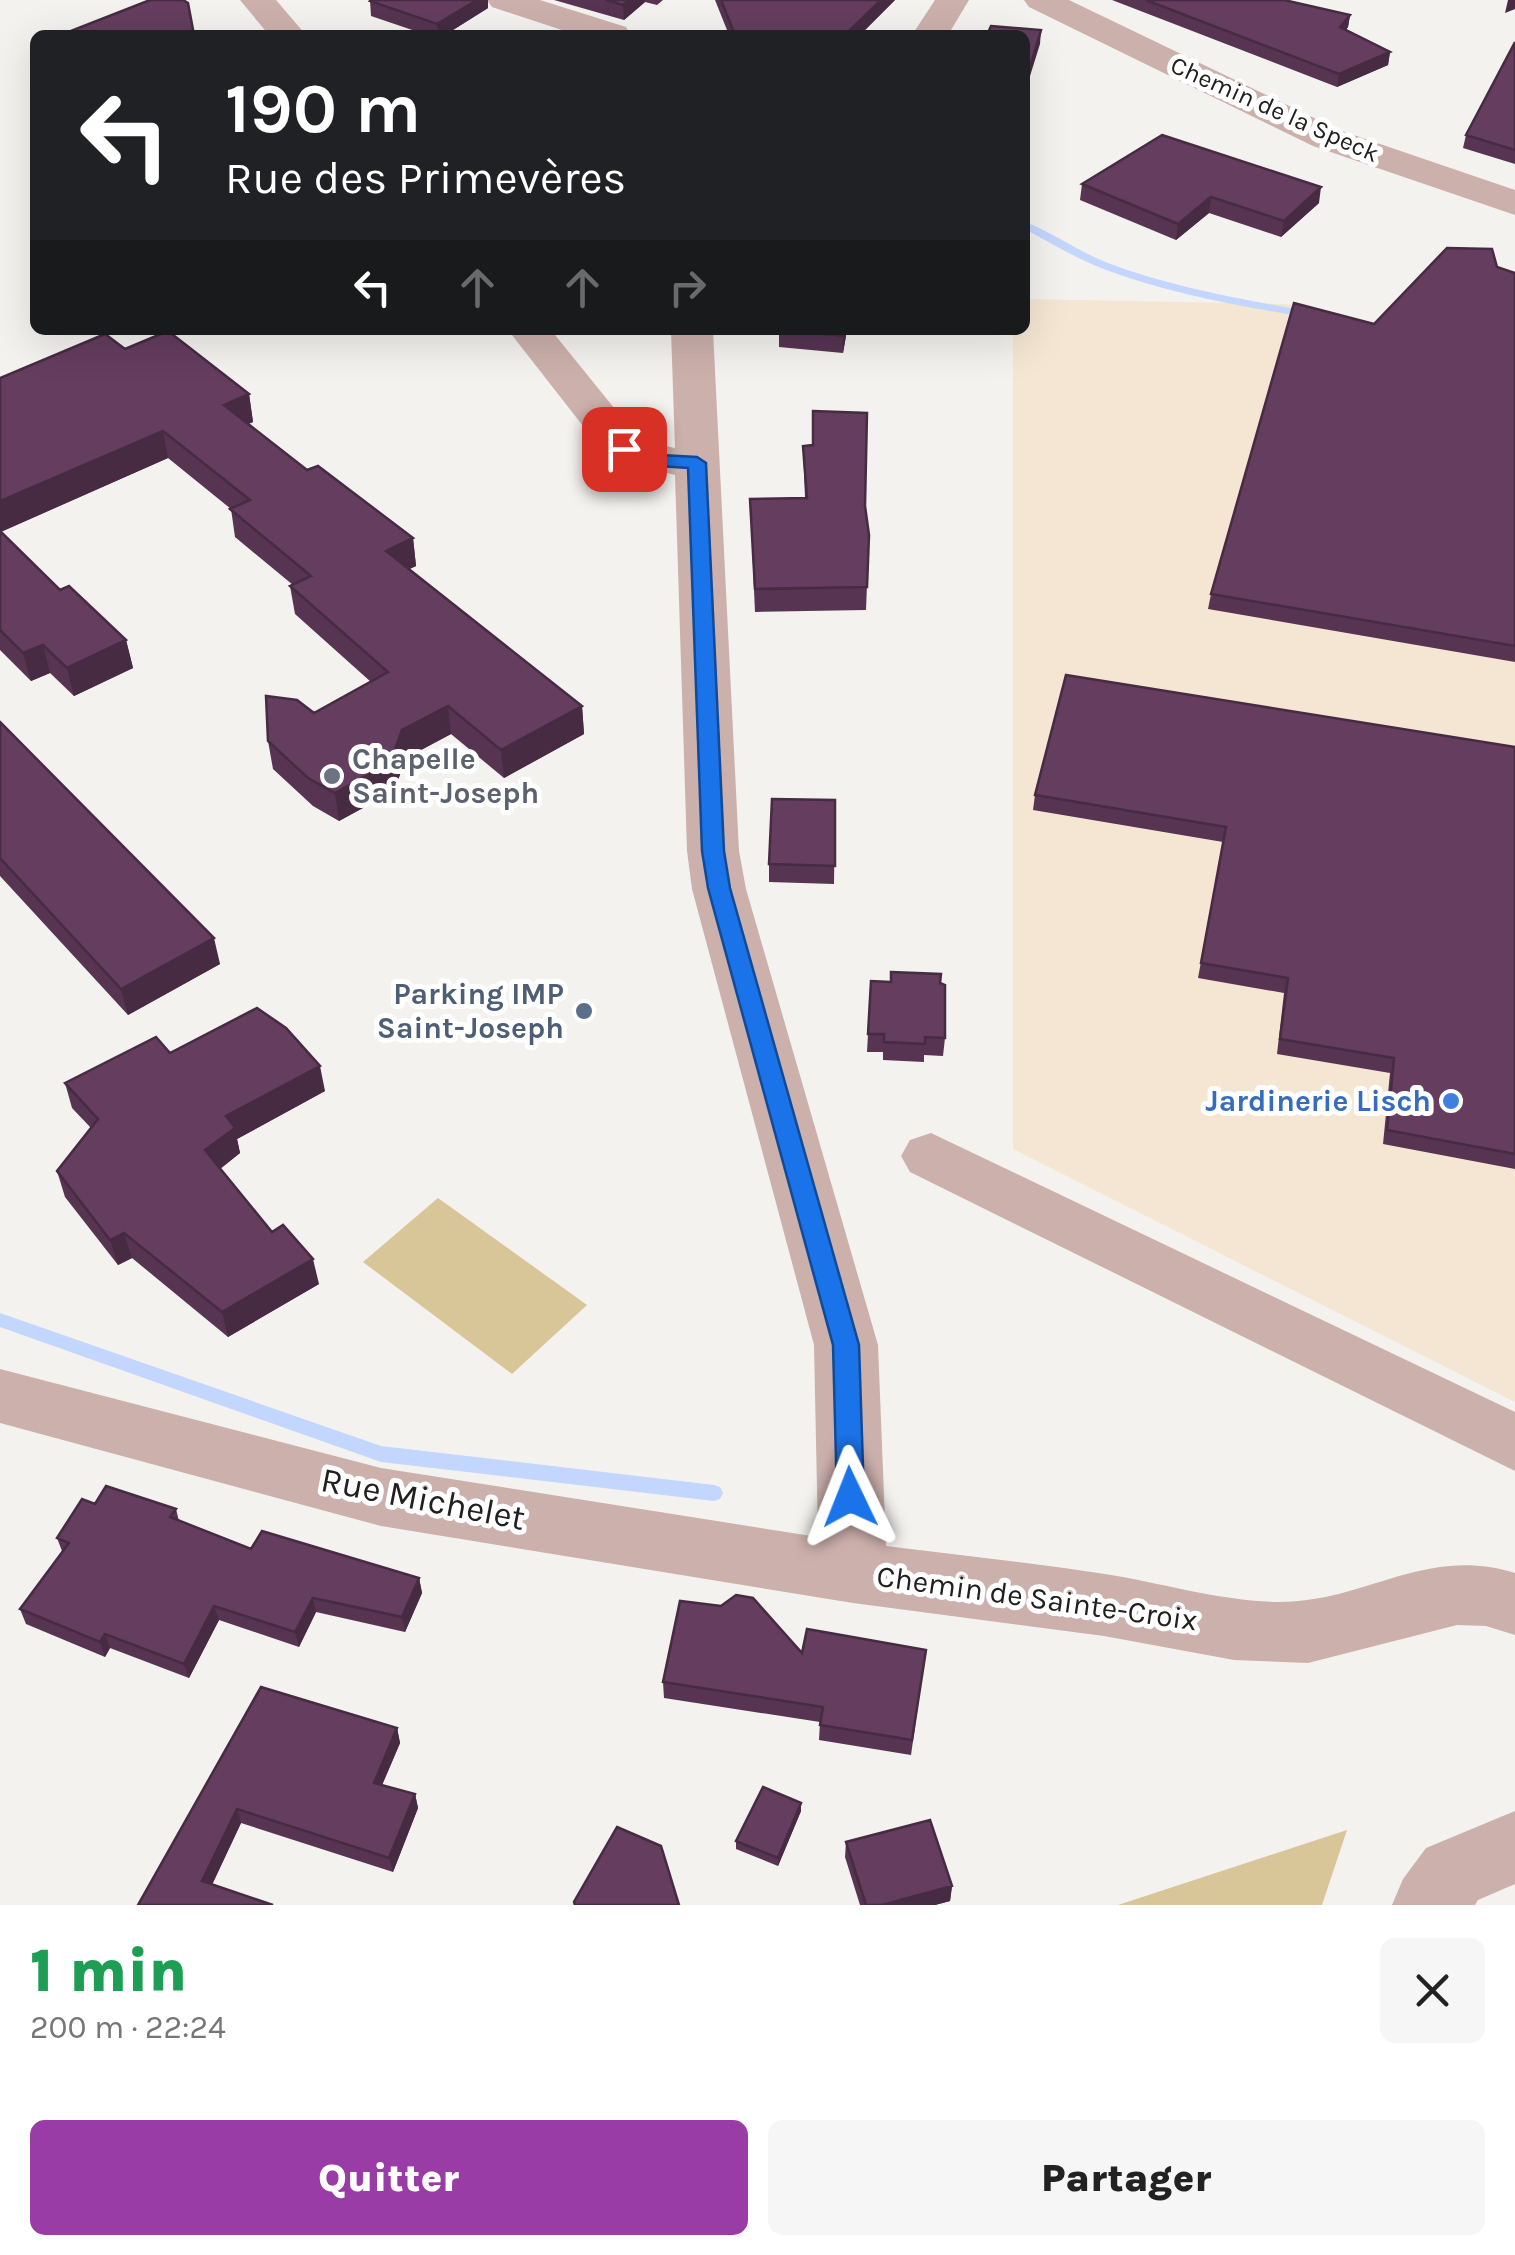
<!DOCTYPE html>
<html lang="fr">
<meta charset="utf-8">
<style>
:root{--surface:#fff;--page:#f6f6f6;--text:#222;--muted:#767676;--accent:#9a3ca5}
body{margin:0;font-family:Karla,sans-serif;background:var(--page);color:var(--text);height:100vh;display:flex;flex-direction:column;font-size:38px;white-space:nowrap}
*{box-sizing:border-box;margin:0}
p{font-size:32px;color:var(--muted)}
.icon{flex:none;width:55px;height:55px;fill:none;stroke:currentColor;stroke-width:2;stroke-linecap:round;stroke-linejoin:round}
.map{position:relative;height:1905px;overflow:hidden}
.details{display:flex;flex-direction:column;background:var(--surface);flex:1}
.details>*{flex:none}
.banner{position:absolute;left:30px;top:30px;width:1000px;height:305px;border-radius:15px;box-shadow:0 10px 40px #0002;background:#202124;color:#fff;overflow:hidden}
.pin{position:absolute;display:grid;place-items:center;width:85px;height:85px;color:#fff;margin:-42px;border-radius:20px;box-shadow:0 5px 15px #0006}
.me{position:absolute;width:110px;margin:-55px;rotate:358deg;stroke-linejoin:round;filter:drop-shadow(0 0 8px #0008)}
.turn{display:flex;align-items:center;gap:35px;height:210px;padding:0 30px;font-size:45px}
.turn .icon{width:130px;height:130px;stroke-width:2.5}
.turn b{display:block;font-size:70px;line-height:85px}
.lanes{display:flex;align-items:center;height:95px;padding:0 30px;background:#0003;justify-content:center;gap:50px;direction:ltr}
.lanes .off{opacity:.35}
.round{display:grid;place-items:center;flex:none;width:105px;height:105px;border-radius:15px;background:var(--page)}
.head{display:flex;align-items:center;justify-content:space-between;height:170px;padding:0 30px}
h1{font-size:60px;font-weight:800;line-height:75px;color:#1e9e55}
.cta{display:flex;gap:20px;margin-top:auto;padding:20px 30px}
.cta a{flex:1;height:115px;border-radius:15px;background:var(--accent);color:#fff;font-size:40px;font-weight:800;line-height:115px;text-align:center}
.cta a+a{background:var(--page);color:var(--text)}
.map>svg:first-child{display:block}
</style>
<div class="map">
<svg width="1515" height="1905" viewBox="0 0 1515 1905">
<rect width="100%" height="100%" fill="#f4f2ee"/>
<path fill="#f5e6d3" d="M 1025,299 L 1287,304 L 1515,368 L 1515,1402 L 1013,1149 L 1013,330 L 1025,330 Z"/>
<path fill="#d8c598" d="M 438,1198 L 587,1305 L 512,1374 L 363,1262 Z
M 1347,1830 L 1322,1905 L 1118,1905 Z"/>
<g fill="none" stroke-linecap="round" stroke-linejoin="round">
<path fill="#c3d6fe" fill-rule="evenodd" d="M 1025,222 C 1054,233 1079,252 1108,263 C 1173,288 1243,299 1311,312 L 1317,315 L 1311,318 C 1240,306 1168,294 1101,268 C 1074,257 1050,243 1025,229 Z
M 0,1313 L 381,1446 L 714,1485 L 720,1487 L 723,1493 L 720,1499 L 714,1501 L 381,1462 L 0,1327 Z"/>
<path fill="#ccb0ac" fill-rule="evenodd" d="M 240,0 L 276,0 L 306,35 L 269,35 Z
M 487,0 L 540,0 L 626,27 L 631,35 L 577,35 L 492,7 Z
M 935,0 L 969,0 L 948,35 L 912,35 Z
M 1024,0 L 1069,0 L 1339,130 L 1515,190 L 1515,215 L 1313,146 L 1029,7 Z
M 508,330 L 551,330 L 640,440 L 675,448 L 671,330 L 713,330 L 739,851 L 746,889 L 878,1345 L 886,1546 C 959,1555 1032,1563 1105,1574 C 1162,1583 1220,1601 1278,1602 C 1365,1603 1424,1545 1515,1573 L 1515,1635 L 1486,1626 L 1457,1625 L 1308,1663 L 1234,1660 L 1104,1636 L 853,1603 L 381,1526 L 0,1423 L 0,1369 L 381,1468 L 818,1537 L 814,1345 L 692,889 L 687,851 L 675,475 L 608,458 Z
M 931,1133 L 1515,1412 L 1515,1471 L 910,1172 L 901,1156 L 910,1140 Z
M 1515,1811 L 1515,1884 L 1478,1900 L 1475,1905 L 1392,1905 L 1403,1879 L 1426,1848 Z"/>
</g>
<path fill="#563452" d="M 554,0 L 663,0 L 657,5 L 645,2 L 624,20 Z
M 715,0 L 895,0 L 860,35 L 729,35 Z
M 1112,0 L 1284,0 L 1350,15 L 1348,27 L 1346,30 L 1390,52 L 1388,65 L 1337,87 Z
M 370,1 L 488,8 L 445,35 L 427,35 L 371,16 Z
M 1515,42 L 1515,164 L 1463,148 L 1466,135 Z
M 1082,184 L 1319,203 L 1281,237 L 1209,213 L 1176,240 L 1080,200 Z
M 1497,267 L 1515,273 L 1515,662 L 1208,609 L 1211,594 L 1374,324 Z
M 779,330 L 847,330 L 843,353 L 779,347 Z
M 125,349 L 249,394 L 253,422 L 248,424 L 307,470 L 413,538 L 416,566 L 409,569 L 582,706 L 584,734 L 504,778 L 451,734 L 406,758 L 394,791 L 339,821 L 313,806 L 273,769 L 268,741 L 371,682 L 295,614 L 290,586 L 293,585 L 235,537 L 231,509 L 168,458 L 1,532 L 60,590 L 126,640 L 133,668 L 74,696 L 50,673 L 31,681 L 0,650 L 0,378 Z
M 813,411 L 865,506 L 869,535 L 866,610 L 755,612 L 750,499 L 805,498 L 803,446 L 812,446 Z
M 0,722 L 220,964 L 128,1015 L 0,876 Z
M 1515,747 L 1515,1169 L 1383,1144 L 1390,1073 L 1277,1054 L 1284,993 L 1198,978 L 1223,842 L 1033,810 L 1035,795 Z
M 835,800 L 834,884 L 769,882 L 769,864 Z
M 871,981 L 940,983 L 945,1038 L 943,1056 L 924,1055 L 924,1062 L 883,1060 L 883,1052 L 867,1052 Z
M 170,1053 L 325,1091 L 237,1139 L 240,1153 L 220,1169 L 272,1232 L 319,1284 L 228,1337 L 132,1258 L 118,1265 L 65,1197 L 57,1171 L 91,1128 L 72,1108 L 65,1083 Z
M 95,1504 L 176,1509 L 179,1521 L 251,1549 L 419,1578 L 422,1593 L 405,1632 L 316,1612 L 299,1647 L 219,1620 L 189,1678 L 110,1648 L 105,1657 L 26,1624 L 20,1609 L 62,1551 L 57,1538 Z
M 926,1650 L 911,1755 L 819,1740 L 820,1722 L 664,1698 L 663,1682 L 802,1653 Z
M 261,1687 L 397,1728 L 400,1743 L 382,1785 L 415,1794 L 418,1808 L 393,1872 L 241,1823 L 212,1885 L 138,1905 Z
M 801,1811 L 778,1866 L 736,1849 L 736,1841 Z
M 846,1842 L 952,1886 L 950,1901 L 935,1905 L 860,1905 L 845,1857 Z"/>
<path fill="#462b42" d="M 477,0 L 488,0 L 488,8 L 445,35 L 438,35 L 437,24 Z
M 629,0 L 645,0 L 645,2 L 624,20 L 623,5 Z
M 881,0 L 895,0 L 860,35 L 845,35 Z
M 1508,0 L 1515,0 L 1515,9 L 1505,13 Z
M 1350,15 L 1348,27 L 1337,40 L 1340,27 Z
M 1041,30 L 1040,44 L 1025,92 L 1025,78 Z
M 1390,52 L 1388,65 L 1337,87 L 1339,74 Z
M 1321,187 L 1319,203 L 1281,237 L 1284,221 Z
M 1211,197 L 1209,213 L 1176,240 L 1178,224 Z
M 844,330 L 847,330 L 843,353 L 843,336 Z
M 249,394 L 253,422 L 229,432 L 224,405 Z
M 163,431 L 168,458 L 0,532 L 0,501 Z
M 413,538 L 416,566 L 389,579 L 386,551 Z
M 126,640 L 133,668 L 74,696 L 67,668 Z
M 43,645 L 50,673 L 31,681 L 23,653 Z
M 448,706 L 451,734 L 406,758 L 394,791 L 339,821 L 335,793 L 402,730 Z
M 582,706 L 584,734 L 504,778 L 501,750 Z
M 214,938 L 220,964 L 128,1015 L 121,989 Z
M 320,1066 L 325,1091 L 237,1139 L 240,1153 L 211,1176 L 205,1150 L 226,1116 Z
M 124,1233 L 132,1258 L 118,1265 L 110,1240 Z
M 313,1259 L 319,1284 L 228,1337 L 222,1312 Z
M 419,1578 L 422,1593 L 405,1632 L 402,1617 Z
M 313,1598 L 316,1612 L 299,1647 L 295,1632 Z
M 214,1606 L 219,1620 L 189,1678 L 184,1664 Z
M 105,1634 L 110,1648 L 105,1657 L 100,1642 Z
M 397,1728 L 400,1743 L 377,1797 L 374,1783 Z
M 415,1794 L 418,1808 L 393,1872 L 389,1858 Z
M 801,1803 L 801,1811 L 778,1866 L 778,1858 Z
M 237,1809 L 241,1823 L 207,1895 L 202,1881 Z
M 952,1886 L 950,1901 L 935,1905 L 882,1905 Z"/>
<path fill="#643d5f" stroke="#462b42" stroke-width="2.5" d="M 150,0 L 183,0 L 188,3 L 194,35 L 72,35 L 68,32 Z
M 371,0 L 477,0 L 437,24 L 370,1 Z
M 606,0 L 629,0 L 623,5 Z
M 721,0 L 881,0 L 845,35 L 735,35 Z
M 1146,0 L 1284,0 L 1350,15 L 1340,27 L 1390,52 L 1339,74 Z
M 991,26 L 1041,30 L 1027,77 L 1025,78 L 1025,35 L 987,35 Z
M 1515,42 L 1515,150 L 1466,135 Z
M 1162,135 L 1321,187 L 1284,221 L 1211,197 L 1178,224 L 1082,184 Z
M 1447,248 L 1492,249 L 1497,267 L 1515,273 L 1515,646 L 1211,594 L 1294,303 L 1374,324 Z
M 779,330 L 844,330 L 843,336 Z
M 168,331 L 249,394 L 224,405 L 307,470 L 318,466 L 413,538 L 386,551 L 582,706 L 501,750 L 448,706 L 402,730 L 390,763 L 335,793 L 308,778 L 268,741 L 266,696 L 297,700 L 314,713 L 388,672 L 290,586 L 311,576 L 230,509 L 250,500 L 163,431 L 0,501 L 0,378 L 105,334 L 125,349 Z
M 813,411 L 867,413 L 865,506 L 869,535 L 867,587 L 755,589 L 750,499 L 807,498 L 803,446 L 813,445 Z
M 0,531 L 60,590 L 69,586 L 126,640 L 67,668 L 43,645 L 23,653 L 0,630 Z
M 1066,675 L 1515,747 L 1515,1154 L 1387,1130 L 1394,1058 L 1280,1039 L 1288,978 L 1201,963 L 1226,827 L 1035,795 Z
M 0,722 L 214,938 L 121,989 L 0,858 Z
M 772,799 L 835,800 L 835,866 L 769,864 Z
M 891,972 L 941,974 L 940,983 L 945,985 L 945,1038 L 925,1037 L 925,1044 L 884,1042 L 884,1034 L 868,1034 L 871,981 L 891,982 Z
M 257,1008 L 286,1028 L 320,1066 L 226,1116 L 235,1128 L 205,1150 L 272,1232 L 283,1225 L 313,1259 L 222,1312 L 124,1233 L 110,1240 L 57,1171 L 98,1119 L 65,1083 L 156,1037 L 170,1053 Z
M 106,1486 L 176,1509 L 170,1517 L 251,1549 L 262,1531 L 419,1578 L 402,1617 L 313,1598 L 295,1632 L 214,1606 L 184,1664 L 105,1634 L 100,1642 L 20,1609 L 69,1543 L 57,1538 L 82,1499 L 95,1504 Z
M 736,1595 L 753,1598 L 802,1653 L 807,1629 L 926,1650 L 912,1740 L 820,1725 L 823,1707 L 663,1682 L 680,1601 L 721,1606 Z
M 261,1687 L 397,1728 L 374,1783 L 415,1794 L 389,1858 L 237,1809 L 202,1881 L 273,1905 L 138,1905 Z
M 763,1787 L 801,1803 L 778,1858 L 736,1841 Z
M 930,1820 L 952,1886 L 882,1905 L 866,1905 L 846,1842 Z
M 617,1827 L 661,1846 L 679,1905 L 575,1905 L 574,1902 Z"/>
<path fill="#1a73e8" stroke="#114b97" stroke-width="2.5" d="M 624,444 L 661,455 L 697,457 L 706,463 L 724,851 L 730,888 L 859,1345 L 864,1497 L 860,1506 L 850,1509 L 841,1506 L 837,1497 L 833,1345 L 708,888 L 702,851 L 688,468 L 659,466 L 617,453 L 617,445 Z"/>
<circle fill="#6b7280" stroke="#fff" stroke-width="4" cx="332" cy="776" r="10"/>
<circle fill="#5c6f8a" stroke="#fff" stroke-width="4" cx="584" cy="1011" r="10"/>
<circle fill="#3f7fe0" stroke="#fff" stroke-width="4" cx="1451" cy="1101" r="10"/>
<g text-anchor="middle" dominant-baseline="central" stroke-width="10" stroke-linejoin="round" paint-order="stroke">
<g font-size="25" fill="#21201f" stroke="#fff">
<text transform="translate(1275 109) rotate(24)">Chemin de la Speck</text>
</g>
<g font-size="30" font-weight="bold" fill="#5b616d" stroke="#fff" text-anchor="start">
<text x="352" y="759">Chapelle<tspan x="352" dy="34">Saint-Joseph</tspan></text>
</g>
<g font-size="30" font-weight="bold" fill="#4e5e75" stroke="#fff" text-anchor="end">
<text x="564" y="994">Parking IMP<tspan x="564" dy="34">Saint-Joseph</tspan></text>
</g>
<g font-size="30" font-weight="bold" fill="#366cbe" stroke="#fff" text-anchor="end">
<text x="1431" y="1101">Jardinerie Lisch</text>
</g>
<g font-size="30" fill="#21201f" stroke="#fff">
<text transform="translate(1037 1598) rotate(8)">Chemin de Sainte-Croix</text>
</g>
<g font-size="35" fill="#21201f" stroke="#fff">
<text transform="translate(423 1499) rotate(11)">Rue Michelet</text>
</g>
</g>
</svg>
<div class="pin" style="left:624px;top:449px;background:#d93025"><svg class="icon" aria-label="arrive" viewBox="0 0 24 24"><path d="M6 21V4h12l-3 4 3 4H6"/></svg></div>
<svg class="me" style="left:850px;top:1497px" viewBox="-20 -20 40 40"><path d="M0-17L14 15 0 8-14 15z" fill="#1a73e8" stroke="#fff" stroke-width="4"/></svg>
<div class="banner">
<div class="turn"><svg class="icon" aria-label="left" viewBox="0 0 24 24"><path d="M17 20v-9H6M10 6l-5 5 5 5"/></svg><div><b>190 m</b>Rue des Primevères</div></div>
<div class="lanes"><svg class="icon" aria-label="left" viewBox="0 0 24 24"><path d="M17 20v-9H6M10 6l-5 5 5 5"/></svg><svg class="icon off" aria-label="ahead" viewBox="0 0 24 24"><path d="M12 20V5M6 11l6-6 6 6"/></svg><svg class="icon off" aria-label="ahead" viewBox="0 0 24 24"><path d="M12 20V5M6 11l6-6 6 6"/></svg><svg class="icon off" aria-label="right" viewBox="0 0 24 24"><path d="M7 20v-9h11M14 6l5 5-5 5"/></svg></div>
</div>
</div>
<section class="details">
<div class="head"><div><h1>1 min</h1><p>200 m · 22:24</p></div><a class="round"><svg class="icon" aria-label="close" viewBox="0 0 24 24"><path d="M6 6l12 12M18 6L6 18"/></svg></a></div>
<div class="cta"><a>Quitter</a><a>Partager</a></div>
</section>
